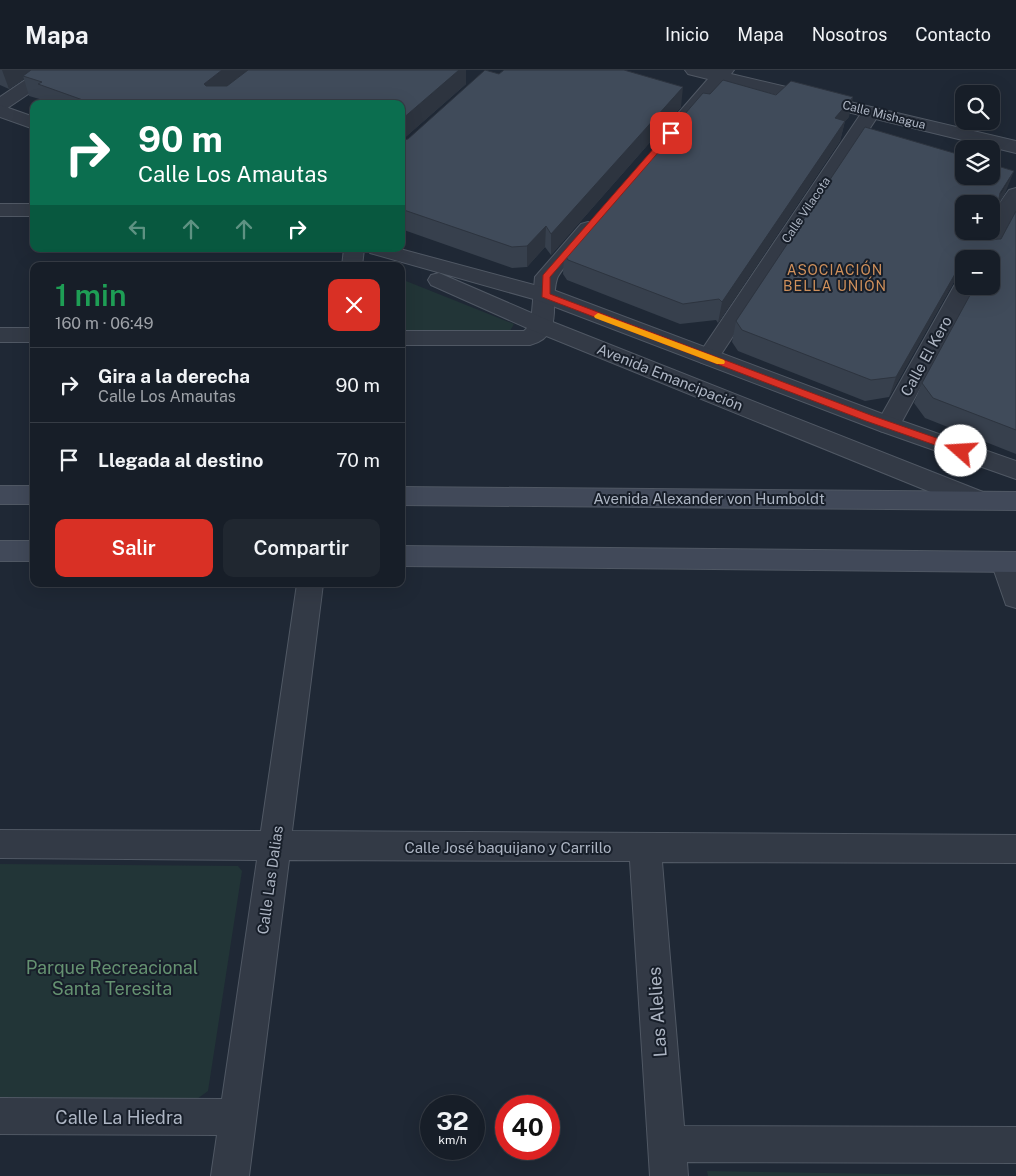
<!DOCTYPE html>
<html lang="es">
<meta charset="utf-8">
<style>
:root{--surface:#171e28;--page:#202730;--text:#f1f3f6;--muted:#9ea2a8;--line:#363c45;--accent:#d93025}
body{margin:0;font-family:"Public Sans",sans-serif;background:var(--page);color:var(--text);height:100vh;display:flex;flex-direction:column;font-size:19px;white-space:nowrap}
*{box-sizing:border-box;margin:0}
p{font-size:16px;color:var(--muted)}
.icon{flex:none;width:28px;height:28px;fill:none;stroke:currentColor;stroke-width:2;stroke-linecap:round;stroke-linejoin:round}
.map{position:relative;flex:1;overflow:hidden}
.details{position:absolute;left:30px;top:192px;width:375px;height:325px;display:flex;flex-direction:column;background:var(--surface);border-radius:10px;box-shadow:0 5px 20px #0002,0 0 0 1px var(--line)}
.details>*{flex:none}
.top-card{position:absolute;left:30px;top:30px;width:375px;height:152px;border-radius:10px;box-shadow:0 5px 20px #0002,0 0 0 1px var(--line);background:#0b6e4f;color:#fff;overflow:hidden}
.controls{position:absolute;left:955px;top:15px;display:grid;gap:10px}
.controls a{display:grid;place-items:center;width:45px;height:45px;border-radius:10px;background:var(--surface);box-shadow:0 5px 20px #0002,0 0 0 1px var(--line);font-size:25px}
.speed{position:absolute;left:420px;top:1025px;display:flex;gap:10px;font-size:25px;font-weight:700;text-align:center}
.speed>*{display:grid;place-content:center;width:65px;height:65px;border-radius:50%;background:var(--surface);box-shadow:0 5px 20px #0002,0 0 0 1px var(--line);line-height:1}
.speed small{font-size:12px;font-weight:400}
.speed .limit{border:8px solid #d22;background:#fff;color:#111}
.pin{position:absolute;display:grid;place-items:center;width:42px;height:42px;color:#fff;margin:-21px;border-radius:10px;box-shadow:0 2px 8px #0006}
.me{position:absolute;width:55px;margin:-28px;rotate:289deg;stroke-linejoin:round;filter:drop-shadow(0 0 4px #0008)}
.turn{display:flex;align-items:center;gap:18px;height:105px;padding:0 25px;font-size:22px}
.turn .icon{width:65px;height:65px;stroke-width:2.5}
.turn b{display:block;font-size:35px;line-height:42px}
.lanes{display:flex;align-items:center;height:48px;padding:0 25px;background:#0003;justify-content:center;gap:25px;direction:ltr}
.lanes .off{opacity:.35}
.round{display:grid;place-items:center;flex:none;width:52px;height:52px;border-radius:10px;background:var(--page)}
.summary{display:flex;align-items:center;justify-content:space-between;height:85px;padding:0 25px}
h1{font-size:30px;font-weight:600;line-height:38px;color:#1e9e55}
.cta{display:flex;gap:10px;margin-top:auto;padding:10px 25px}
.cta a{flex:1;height:58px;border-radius:10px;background:var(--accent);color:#fff;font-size:20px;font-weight:600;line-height:58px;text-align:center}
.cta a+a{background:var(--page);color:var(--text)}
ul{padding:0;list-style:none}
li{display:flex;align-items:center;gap:15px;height:75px;padding:0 25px;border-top:1px solid var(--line)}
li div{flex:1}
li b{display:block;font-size:19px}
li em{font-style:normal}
header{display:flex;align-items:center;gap:30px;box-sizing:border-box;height:70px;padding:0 25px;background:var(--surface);border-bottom:1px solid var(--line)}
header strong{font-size:24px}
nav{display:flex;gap:28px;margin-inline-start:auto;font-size:18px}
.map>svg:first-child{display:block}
</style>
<header>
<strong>Mapa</strong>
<nav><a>Inicio</a><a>Mapa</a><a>Nosotros</a><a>Contacto</a></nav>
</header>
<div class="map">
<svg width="1016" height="1106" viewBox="0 0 1016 1106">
<rect width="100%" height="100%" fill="#1f2835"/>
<path fill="#223537" d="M 401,209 L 514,254 L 510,261 L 401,260 Z
M 0,794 L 238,796 L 242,801 L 208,1021 L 197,1029 L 0,1028 Z
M 707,1101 L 1016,1106 L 708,1106 Z"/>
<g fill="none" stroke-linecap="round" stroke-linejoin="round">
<defs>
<path id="minor" d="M 40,0 L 61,0 L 58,4 L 6,39 L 0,40 L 0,27 Z
M 685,0 L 734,0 L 731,4 L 1016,71 L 1016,83 L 876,49 L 716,292 L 708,295 L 700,292 L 697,287 L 860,45 L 724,12 L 688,56 L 681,58 L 674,56 L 672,52 L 674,48 L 708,9 L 688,4 Z
M 1016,118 L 1016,142 L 991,189 L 970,189 L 985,161 L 991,161 C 991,146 1000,132 1009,120 Z
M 0,134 L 34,134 L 34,146 L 0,146 Z
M 588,152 L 595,154 L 598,158 C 590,169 559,200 557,209 C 549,234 565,266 530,275 L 401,275 L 401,261 L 524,261 L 531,254 L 535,207 L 581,154 Z
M 344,179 L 364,179 L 362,196 L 342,196 Z
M 964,210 L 964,216 L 976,216 L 900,355 L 896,361 L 888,363 L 880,361 L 876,355 L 954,216 L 957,211 Z
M 0,258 L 34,258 L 34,272 L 0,272 Z
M 1004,482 L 1013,485 L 1016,490 L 1016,538 L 1006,535 L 991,492 L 995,485 Z
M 297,514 L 323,514 L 292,761 L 1016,765 L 1016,793 L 662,792 L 684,1056 L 1016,1057 L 1016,1093 L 687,1092 L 688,1106 L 650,1106 L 630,791 L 289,790 L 249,1106 L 211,1106 L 217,1065 L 0,1064 L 0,1028 L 222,1029 L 257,790 L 0,788 L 0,760 L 261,761 Z"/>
<path id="tertiary" d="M 0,35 L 34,47 L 34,59 L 0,47 Z
M 367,179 L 400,179 L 553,220 L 896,349 L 1016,391 L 1016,409 L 880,361 L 537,230 L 370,183 Z
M 439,203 L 550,251 L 983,422 L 987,429 L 983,436 L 974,438 L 965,436 L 534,261 L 431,215 L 428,210 L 431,205 Z"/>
<path id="secondary" d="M 0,416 L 34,416 L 34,434 L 0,434 Z
M 401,417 L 1016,422 L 1016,440 L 401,435 Z
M 0,471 L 34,471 L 34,491 L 0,491 Z
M 401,476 L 1016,482 L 1016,502 L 401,496 Z"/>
</defs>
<use href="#minor" stroke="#505864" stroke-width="2"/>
<use href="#tertiary" stroke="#505864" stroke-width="2"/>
<use href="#secondary" stroke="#505864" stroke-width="2"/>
<use href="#minor" fill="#333a46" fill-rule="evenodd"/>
<use href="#tertiary" fill="#333a46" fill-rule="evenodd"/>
<use href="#secondary" fill="#414959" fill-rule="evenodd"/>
</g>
<path fill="#37404d" d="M 0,0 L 466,0 L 466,14 L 401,71 L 408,69 L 499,4 L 681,37 L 551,185 L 545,177 L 527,197 L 512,198 L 401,159 L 401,34 L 44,34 L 43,30 L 29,26 L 24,9 L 9,19 L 0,15 Z
M 849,47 L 845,51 L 840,71 L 718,253 L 716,250 L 680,254 L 567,210 L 563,204 L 564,184 Z
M 1006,121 L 998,135 L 991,154 L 991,134 L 983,161 L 978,170 L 1001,169 L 1016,141 L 1016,384 L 925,348 L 914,333 L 922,313 L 991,189 L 964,189 L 955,210 L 889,327 L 865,331 L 738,281 L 732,272 L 736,251 Z"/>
<path fill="#2d343f" d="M 2,0 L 37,0 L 23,6 L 24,9 L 9,19 Z
M 222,0 L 252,0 L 208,34 L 204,14 Z
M 459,0 L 466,0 L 466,14 L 401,71 L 401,50 Z
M 683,17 L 681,37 L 551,185 L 551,164 Z
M 853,27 L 849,47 L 845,51 L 840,71 L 718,253 L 722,232 L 835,48 Z
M 1014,101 L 1006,121 L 995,139 L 997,139 L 991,154 L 991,140 Z
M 546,156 L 545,177 L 527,197 L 527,176 Z
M 979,161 L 983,161 L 968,188 L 976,168 Z
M 964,189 L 964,209 L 955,210 L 889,327 L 896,307 L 963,190 Z"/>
<path fill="#404b5a" stroke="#2d343f" d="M 31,0 L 222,0 L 204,14 L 206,16 L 227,16 L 248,0 L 459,0 L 401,50 L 401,34 L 94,34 L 38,14 L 42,12 L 23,6 Z
M 485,0 L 499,4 L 504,0 L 624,0 L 683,17 L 551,164 L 546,156 L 527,176 L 512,177 L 401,139 L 401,71 L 408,69 Z
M 723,10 L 776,25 L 791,11 L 853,27 L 835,48 L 845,51 L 722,232 L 719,229 L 683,234 L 568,190 L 564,184 L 703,23 L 710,24 Z
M 865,57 L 964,86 L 964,106 L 991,106 L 991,94 L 1014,101 L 1000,123 L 997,139 L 991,140 L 991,134 L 964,134 L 964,161 L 979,161 L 976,168 L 978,170 L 1001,169 L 1016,141 L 1016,360 L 933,328 L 922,313 L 975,216 L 991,216 L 991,189 L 973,189 L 973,188 L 964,189 L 963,190 L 896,307 L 871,310 L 742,260 L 736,251 Z"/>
<path fill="#d93025" stroke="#8d1f18" d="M 669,61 L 675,63 L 550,207 L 550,224 L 873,346 L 965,378 L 965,383 L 958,383 L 866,351 L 542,227 L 543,205 Z"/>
<path fill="#f59e0b" d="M 598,243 L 724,290 L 725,292 L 724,294 L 717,294 L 595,248 L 594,246 Z"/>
<g text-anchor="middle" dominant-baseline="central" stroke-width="4" stroke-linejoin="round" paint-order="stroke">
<g font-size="12" fill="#adb5c3" stroke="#181f2a">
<text transform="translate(884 45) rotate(14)">Calle Mishagua</text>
<text transform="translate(806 140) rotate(-56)">Calle Vilacota</text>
</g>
<g font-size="14" letter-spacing="1" fill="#d0905b" stroke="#181f2a">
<text x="835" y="200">ASOCIACIÓN<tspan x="835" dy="16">BELLA UNIÓN</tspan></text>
</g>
<g font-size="15" fill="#adb5c3" stroke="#181f2a">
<text transform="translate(926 286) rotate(-61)">Calle El Kero</text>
<text transform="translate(670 307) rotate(22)">Avenida Emancipación</text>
<text x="709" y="428">Avenida Alexander von Humboldt</text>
<text x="508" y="777">Calle José baquijano y Carrillo</text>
<text transform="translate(270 810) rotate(-82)">Calle Las Dalias</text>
</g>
<g font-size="18" fill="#659271" stroke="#181f2a">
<text x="112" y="897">Parque Recreacional<tspan x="112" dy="21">Santa Teresita</tspan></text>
</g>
<g font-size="18" fill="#adb5c3" stroke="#181f2a">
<text transform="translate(657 942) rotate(-94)">Las Alelies</text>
<text x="119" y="1047">Calle La Hiedra</text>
</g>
</g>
</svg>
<div class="controls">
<a><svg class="icon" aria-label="search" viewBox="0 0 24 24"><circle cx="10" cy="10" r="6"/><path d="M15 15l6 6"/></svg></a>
<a><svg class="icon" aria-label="layers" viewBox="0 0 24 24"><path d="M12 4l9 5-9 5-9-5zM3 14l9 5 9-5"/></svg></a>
<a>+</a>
<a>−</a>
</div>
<div class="speed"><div>32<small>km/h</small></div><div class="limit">40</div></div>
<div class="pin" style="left:671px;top:63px;background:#d93025"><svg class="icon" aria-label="arrive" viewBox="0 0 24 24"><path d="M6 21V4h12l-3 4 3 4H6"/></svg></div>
<svg class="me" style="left:961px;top:381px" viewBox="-20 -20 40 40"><circle r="19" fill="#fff"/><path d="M0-13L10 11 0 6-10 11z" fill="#d93025"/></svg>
<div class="top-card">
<div class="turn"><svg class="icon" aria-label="right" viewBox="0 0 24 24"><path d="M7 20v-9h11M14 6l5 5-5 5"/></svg><div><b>90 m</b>Calle Los Amautas</div></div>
<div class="lanes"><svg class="icon off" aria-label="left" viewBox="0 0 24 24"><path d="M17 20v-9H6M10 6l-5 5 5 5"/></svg><svg class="icon off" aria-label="ahead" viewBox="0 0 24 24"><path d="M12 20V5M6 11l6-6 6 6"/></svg><svg class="icon off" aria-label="ahead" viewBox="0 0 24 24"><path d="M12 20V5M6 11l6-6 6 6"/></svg><svg class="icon" aria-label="right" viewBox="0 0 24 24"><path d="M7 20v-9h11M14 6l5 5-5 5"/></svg></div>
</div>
<section class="details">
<div class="summary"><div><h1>1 min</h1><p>160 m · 06:49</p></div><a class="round" style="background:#d93025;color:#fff"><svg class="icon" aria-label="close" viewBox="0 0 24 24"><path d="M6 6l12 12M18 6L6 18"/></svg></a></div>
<ul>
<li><svg class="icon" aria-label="right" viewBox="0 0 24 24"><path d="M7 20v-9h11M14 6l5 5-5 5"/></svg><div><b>Gira a la derecha</b><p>Calle Los Amautas</p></div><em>90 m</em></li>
<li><svg class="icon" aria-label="arrive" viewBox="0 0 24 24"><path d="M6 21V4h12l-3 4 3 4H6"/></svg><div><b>Llegada al destino</b></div><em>70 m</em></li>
</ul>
<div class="cta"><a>Salir</a><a>Compartir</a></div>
</section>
</div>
